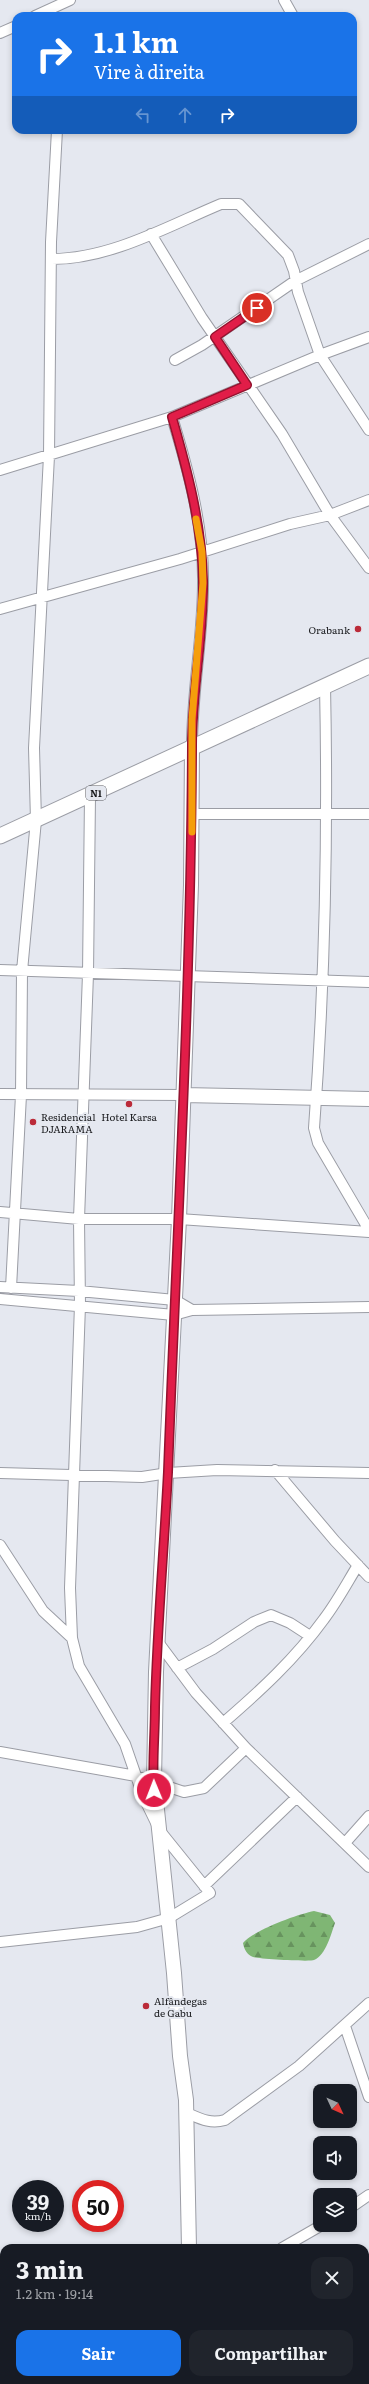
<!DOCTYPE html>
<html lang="pt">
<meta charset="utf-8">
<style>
:root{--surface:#171b24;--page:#20242c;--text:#f1f3f6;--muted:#9ea1a6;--accent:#1a73e8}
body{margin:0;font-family:Literata,serif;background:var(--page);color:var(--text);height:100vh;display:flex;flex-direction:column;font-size:15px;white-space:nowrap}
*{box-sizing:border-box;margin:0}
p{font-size:13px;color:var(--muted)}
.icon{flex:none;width:22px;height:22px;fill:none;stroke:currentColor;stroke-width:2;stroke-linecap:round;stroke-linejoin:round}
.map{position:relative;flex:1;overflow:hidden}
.details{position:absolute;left:0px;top:2244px;width:369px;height:140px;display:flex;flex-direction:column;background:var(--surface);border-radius:12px 12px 0 0;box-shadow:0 2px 6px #0003}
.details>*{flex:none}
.banner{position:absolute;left:12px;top:12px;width:345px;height:122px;border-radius:12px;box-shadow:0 2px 6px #0003;background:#1a73e8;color:#fff;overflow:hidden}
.needle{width:26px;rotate:134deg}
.tools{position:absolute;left:313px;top:2084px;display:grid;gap:8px}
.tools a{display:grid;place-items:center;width:44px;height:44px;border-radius:8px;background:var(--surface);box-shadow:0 2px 6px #0003;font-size:20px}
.speed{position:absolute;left:12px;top:2180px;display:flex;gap:8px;font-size:20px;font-weight:700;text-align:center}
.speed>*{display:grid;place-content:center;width:52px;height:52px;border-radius:50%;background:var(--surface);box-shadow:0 2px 6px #0003;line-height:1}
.speed small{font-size:10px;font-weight:400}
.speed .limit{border:6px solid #d22;background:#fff;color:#111}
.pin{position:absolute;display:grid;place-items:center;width:34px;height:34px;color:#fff;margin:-17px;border:2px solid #fff;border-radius:50%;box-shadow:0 1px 4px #0007}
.me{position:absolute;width:44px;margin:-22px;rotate:359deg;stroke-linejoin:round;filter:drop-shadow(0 0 3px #0008)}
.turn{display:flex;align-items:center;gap:14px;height:84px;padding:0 16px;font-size:18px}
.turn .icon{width:52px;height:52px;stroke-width:2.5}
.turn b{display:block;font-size:28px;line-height:34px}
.lanes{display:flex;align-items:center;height:38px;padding:0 16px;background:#0003;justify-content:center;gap:20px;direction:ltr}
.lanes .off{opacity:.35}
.round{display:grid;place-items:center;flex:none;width:42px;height:42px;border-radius:12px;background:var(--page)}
.head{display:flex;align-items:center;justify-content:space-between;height:68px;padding:0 16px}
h1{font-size:24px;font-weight:700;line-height:30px}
.button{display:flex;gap:8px;margin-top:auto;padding:8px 16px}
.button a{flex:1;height:46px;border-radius:12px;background:var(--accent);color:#fff;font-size:16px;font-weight:700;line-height:46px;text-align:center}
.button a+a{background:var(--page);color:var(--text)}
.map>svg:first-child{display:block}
</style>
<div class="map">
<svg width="369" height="2384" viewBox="0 0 369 2384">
<defs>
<pattern id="forest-firs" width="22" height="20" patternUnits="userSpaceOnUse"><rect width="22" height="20" fill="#7fb674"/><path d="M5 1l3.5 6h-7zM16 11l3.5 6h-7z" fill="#67935e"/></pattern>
</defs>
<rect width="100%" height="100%" fill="#e5e8f0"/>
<path fill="url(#forest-firs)" d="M 314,1911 L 330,1915 L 335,1923 C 331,1934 326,1955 314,1960 C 311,1962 258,1959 253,1957 C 247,1955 244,1949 243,1943 C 252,1931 298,1914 314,1911 Z"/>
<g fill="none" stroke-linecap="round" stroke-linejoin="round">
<defs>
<path id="minor" d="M 284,0 L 293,16
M 35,16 L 70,0
M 0,33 L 16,26
M 151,234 L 202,318 L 282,434 L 330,515 L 369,568
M 52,259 C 111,259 168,226 221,204 L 239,204 L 288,255 L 294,271 L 298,292 L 320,355 L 369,430
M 175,360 L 202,345 L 295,281 L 369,244
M 172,417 C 188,469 204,528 203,583 C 203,637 192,691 192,746
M 0,470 L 172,417 L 320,355 L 369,337
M 0,609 L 180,559 L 290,524 L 330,515 L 369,500
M 325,685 C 328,832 325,981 314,1128 L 318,1143 L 369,1230
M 192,814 L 369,814
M 0,970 L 369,982
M 0,1094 L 183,1095
M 0,1212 L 79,1219 L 179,1219 L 369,1232
M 0,1287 L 79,1291 L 175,1300 L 192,1310
M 11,1288 L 21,1095 L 22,971 L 36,820 L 34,748 L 49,456 L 51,242 L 57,130
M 0,1299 L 174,1315 L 192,1310 L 369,1307
M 275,1470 L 335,1541 L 369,1577
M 0,1473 L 142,1477 L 168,1473 L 217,1470 L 369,1473
M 0,1545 L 43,1611 L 72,1638
M 158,1642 L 196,1693 L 246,1748 L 369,1867
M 177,1668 L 213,1649 L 254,1622 L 271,1615 L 290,1623 L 310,1636
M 223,1723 C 260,1691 295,1659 324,1619 C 337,1602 347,1583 358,1565
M 0,1752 L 136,1776 L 184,1792 L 204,1788 L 246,1748
M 345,1843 L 369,1816
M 204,1886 L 297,1797
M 0,1942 L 137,1927 L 169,1918 L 210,1893 L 160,1831 L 143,1796 L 125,1744 L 79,1666 L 72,1638 L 70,1588 L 80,1305 L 79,1219 L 88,974 L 90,796
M 345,2026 L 369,2097
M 187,2113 C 201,2119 210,2124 225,2120 L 299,2066 L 369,2003
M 350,2208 L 369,2195
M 282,2248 L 322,2225
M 365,2284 L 369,2284
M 365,2350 L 369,2350"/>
<path id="secondary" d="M 183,1095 L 369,1099
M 189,2248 L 186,2100 L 180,2056 L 174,1973 L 154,1781 L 156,1672 L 179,1219 L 191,885 L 192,746
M 180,2384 L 180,2380"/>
<path id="primary" d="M 0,836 L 369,666"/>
</defs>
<use href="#minor" stroke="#9b9da5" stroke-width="12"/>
<use href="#secondary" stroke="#9b9da5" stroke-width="16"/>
<use href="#primary" stroke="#9b9da5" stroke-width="17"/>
<use href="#minor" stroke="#fff" stroke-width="10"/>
<use href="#secondary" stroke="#fff" stroke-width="14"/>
<use href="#primary" stroke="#fff" stroke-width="15"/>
</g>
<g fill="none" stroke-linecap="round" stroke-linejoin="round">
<defs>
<path id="route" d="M 154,1790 C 152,1763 155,1735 155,1707 C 157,1629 164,1550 168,1472 C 177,1230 191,988 192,745 C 192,690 204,635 203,580 C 202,525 187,469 172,417 L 247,385 L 215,337 L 257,308"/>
</defs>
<use href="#route" stroke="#92132f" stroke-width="10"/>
<use href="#route" stroke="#e11d48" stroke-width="7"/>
<path stroke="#f59e0b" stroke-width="7" d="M 192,832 L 192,719 L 203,583 L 202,552 L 196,519"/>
</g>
<g fill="#bb2a39" stroke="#e5e8f0" stroke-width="1.5">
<circle cx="358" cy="629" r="4"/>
<circle cx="129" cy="1104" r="4"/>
<circle cx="33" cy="1122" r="4"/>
<circle cx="146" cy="2006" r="4"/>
</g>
<g text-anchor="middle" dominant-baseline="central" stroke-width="4" stroke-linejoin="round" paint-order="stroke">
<rect fill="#e5e8f0" stroke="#56575c" stroke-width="1" x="86" y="786" width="20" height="14" rx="3"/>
<g font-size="9" font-weight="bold" fill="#18191c">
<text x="96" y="793">N1</text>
</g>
<g font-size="10" fill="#18191c" stroke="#e5e8f0" text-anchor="start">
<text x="350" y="629" text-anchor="end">Orabank</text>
<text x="41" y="1116">Residencial<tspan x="41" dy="12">DJARAMA</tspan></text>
<text x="129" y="1116" text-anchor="middle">Hotel Karsa</text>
<text x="154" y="2000">Alfândegas<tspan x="154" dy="12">de Gabu</tspan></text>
</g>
</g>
</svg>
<div class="tools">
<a><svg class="needle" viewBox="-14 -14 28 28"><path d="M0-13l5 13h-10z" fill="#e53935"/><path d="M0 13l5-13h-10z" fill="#9ea1a6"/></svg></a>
<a><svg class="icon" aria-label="sound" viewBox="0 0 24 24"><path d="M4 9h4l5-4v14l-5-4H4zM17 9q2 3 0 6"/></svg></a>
<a><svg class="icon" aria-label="layers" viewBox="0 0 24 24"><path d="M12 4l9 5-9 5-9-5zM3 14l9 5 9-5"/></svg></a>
</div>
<div class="speed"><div>39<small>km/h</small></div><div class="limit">50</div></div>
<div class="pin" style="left:257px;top:308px;background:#d93025"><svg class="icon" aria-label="arrive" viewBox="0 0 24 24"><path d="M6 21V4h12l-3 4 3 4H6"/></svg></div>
<svg class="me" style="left:154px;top:1790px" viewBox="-20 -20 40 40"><circle r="17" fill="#e11d48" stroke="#fff" stroke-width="3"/><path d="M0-11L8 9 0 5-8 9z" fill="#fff"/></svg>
<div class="banner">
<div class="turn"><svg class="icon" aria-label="right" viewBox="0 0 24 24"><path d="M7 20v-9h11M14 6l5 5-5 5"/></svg><div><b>1.1 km</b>Vire à direita</div></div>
<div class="lanes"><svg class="icon off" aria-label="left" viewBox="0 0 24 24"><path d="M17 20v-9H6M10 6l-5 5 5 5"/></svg><svg class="icon off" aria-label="ahead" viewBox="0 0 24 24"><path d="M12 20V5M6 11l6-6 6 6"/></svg><svg class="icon" aria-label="right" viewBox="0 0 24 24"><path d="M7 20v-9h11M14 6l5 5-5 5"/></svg></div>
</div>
<section class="details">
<div class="head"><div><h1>3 min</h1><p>1.2 km · 19:14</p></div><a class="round"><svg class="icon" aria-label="close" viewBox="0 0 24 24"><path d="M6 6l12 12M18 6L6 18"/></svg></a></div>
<div class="button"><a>Sair</a><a>Compartilhar</a></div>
</section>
</div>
